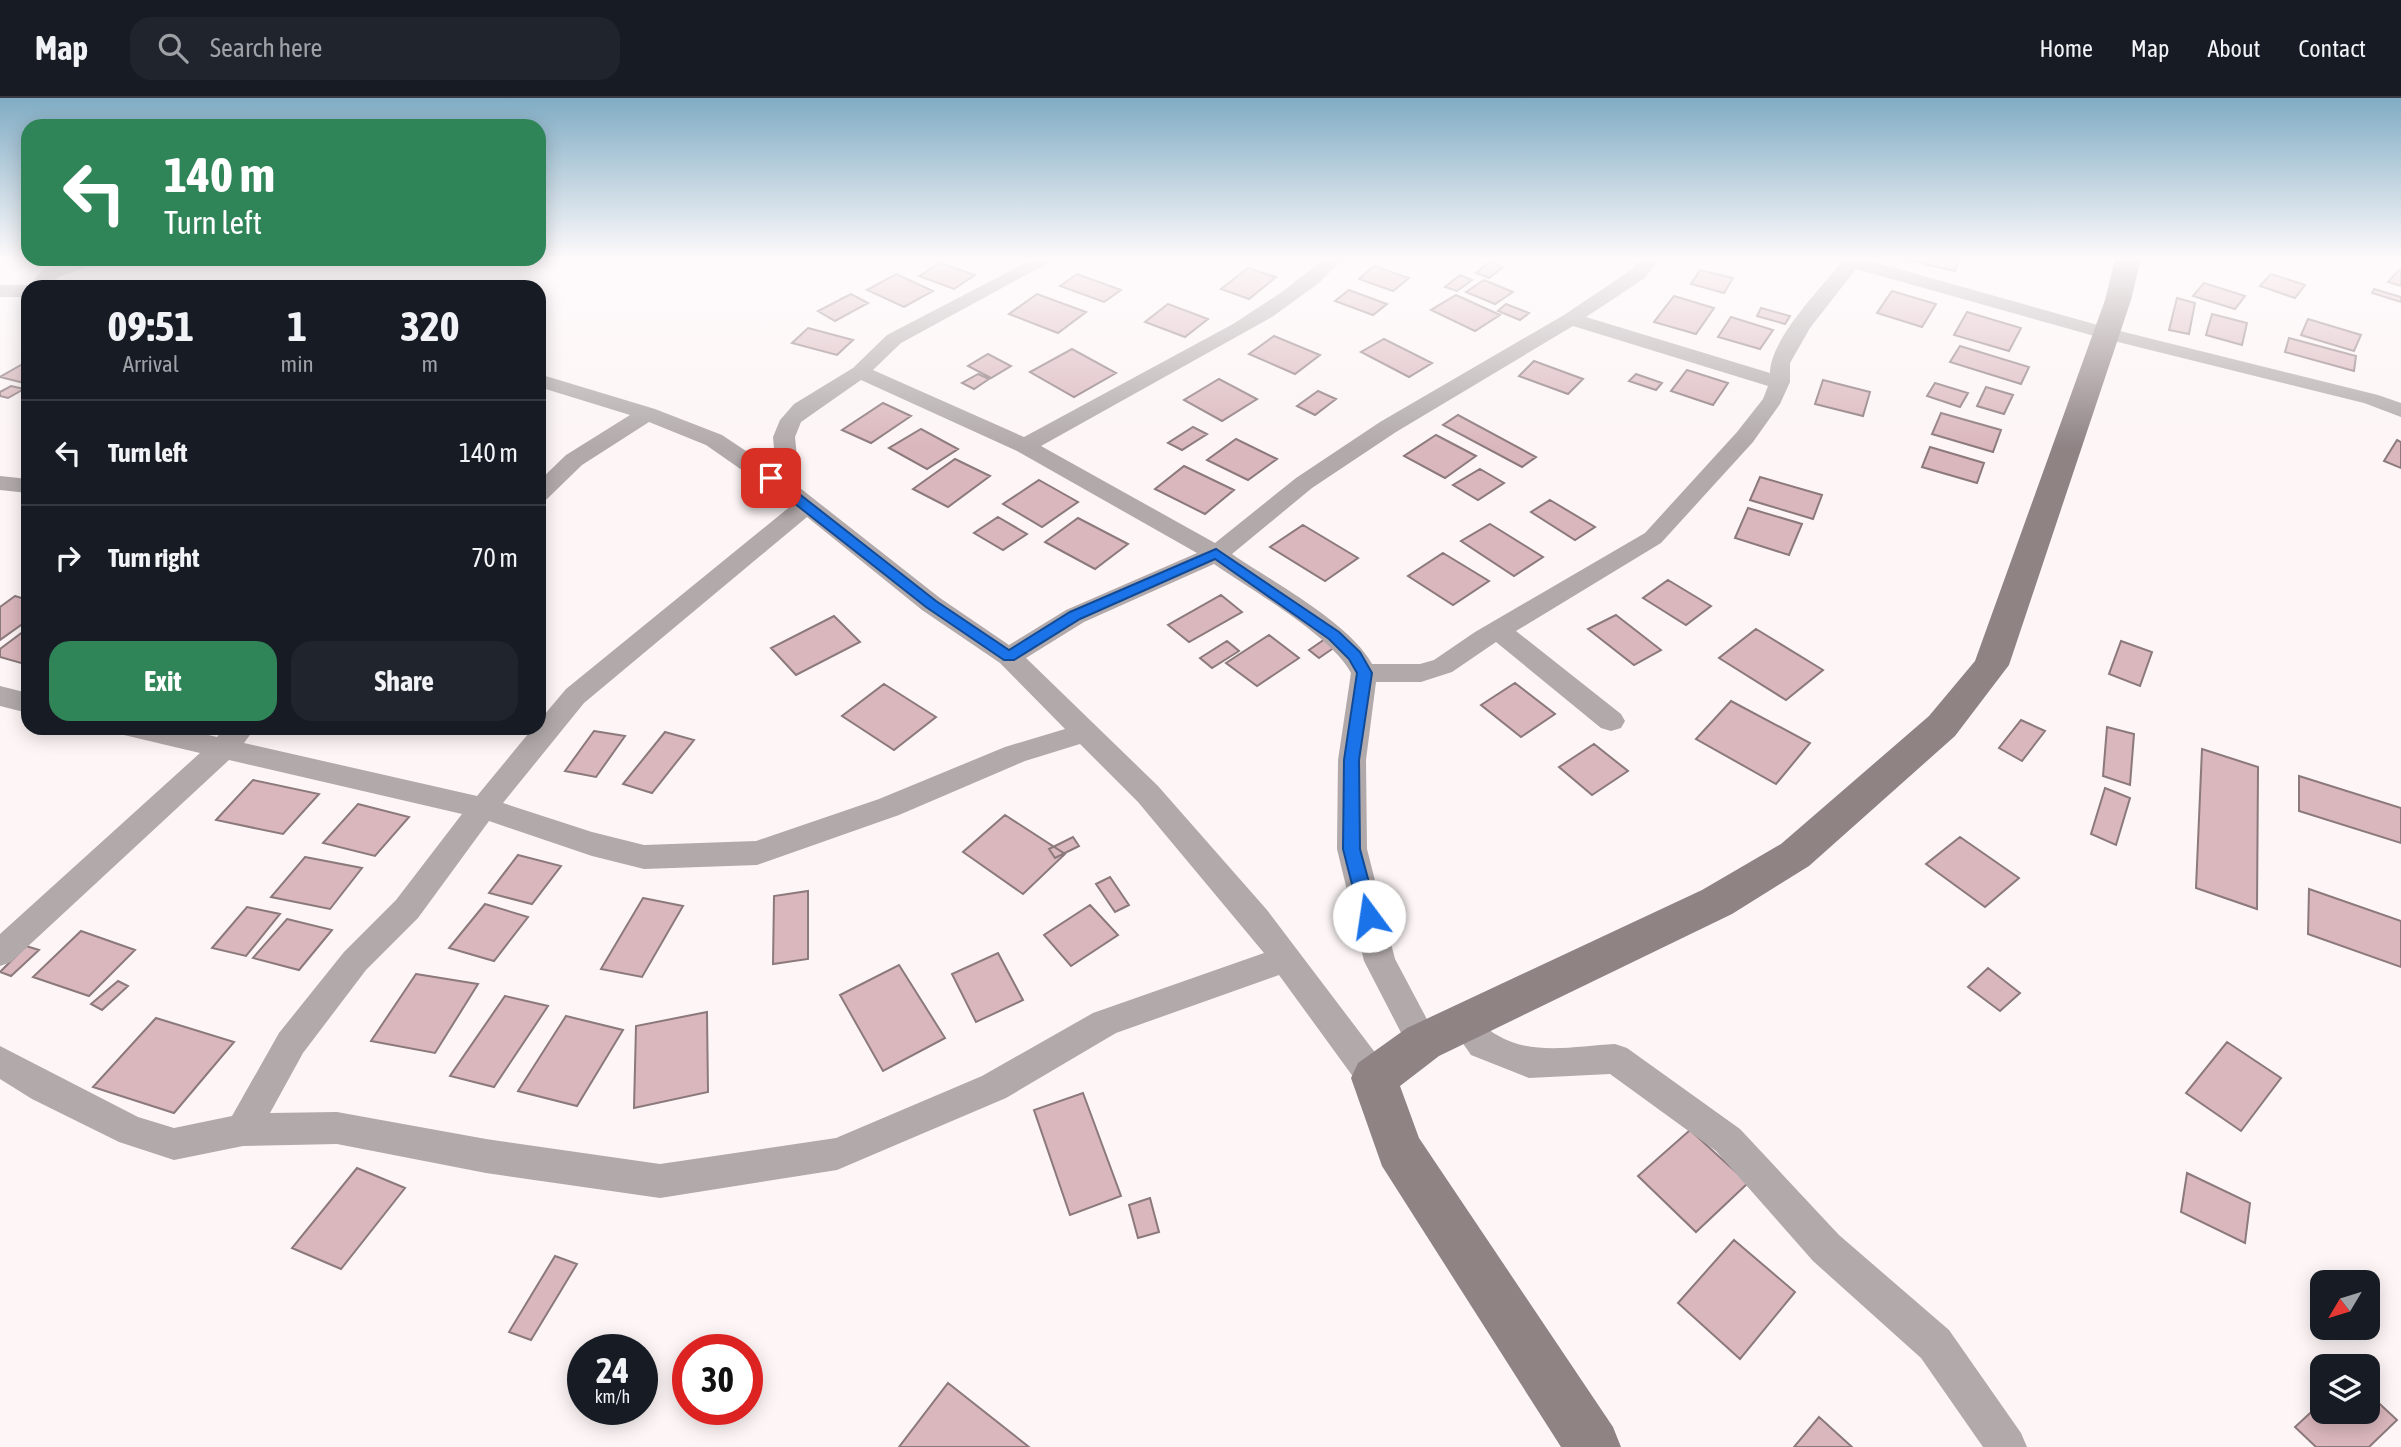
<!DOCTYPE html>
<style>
:root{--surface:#171b24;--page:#20242c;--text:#f1f3f6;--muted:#9ea1a6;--line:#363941;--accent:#308558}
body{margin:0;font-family:"Asap Condensed",sans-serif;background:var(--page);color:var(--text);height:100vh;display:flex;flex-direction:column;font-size:26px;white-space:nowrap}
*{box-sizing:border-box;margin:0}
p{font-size:23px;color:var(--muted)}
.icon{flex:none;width:38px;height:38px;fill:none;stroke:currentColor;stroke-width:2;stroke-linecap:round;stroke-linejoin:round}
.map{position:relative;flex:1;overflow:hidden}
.panel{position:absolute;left:21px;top:182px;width:525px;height:455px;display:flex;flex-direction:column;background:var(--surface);border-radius:21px;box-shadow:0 4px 18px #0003}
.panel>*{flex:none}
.banner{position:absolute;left:21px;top:21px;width:525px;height:147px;border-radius:21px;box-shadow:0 4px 18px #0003;background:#308558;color:#fff;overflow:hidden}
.needle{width:46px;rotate:232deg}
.controls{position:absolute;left:2310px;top:1172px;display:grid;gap:14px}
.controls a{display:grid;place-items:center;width:70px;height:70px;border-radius:14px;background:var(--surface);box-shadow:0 4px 18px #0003;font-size:35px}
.speed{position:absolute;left:567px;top:1236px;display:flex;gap:14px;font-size:35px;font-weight:700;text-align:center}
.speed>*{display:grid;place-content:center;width:91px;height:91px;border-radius:50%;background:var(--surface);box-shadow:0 4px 18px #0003;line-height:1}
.speed small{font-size:18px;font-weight:400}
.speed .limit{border:10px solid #d22;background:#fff;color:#111}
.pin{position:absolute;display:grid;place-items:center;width:60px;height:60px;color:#fff;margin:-30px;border-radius:14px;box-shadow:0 4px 10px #0006}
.me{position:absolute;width:77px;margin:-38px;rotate:346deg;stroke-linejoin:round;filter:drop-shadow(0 0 5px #0008)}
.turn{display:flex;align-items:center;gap:24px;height:147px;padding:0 28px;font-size:32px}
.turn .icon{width:91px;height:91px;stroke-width:2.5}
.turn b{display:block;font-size:49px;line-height:60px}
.eta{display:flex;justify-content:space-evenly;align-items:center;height:119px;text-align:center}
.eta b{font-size:42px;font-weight:700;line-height:49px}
.primary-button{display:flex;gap:14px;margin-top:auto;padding:14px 28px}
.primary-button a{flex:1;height:80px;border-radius:21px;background:var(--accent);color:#fff;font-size:28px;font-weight:700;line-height:80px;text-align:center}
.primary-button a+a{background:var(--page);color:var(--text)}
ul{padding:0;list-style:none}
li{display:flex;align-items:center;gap:21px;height:105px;padding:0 28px;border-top:2px solid var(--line)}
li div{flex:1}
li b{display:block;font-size:26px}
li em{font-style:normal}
header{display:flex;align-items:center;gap:42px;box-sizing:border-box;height:98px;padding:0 35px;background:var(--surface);border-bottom:2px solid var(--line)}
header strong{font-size:33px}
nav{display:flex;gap:38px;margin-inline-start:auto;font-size:24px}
.search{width:490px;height:63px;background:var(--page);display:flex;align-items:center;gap:18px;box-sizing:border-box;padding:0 24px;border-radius:21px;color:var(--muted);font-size:26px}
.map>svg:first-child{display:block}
</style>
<header>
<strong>Map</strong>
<div class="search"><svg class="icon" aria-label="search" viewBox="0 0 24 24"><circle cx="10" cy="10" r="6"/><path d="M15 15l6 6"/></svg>Search here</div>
<nav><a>Home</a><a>Map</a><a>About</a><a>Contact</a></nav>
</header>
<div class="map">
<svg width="2401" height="1349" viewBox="0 0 2401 1349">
<rect width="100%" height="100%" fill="#fdf5f6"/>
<path fill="#dab7bc" stroke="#8b797c" stroke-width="2" d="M 1904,161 L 1959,161 L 1955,173 Z
M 1490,164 L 1503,169 L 1489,180 L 1476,175 Z
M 940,165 L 975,177 L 954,191 L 919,178 Z
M 1374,168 L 1409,180 L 1393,193 L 1359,181 Z
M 1248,170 L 1276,179 L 1249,201 L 1221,191 Z
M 1700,172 L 1733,180 L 1724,195 L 1691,186 Z
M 2399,172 L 2401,173 L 2401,188 L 2388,184 Z
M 896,176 L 933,193 L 904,209 L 867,192 Z
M 1077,176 L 1121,192 L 1104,204 L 1060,188 Z
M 2271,176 L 2305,187 L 2295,200 L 2260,188 Z
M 1460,177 L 1472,182 L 1457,193 L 1445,189 Z
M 1484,182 L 1513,194 L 1495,206 L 1466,194 Z
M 2204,185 L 2245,198 L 2235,211 L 2193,198 Z
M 2374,191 L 2401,199 L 2401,204 L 2372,195 Z
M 1349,192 L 1387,206 L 1373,217 L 1335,203 Z
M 1892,193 L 1936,206 L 1922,229 L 1877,215 Z
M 851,196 L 868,205 L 835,223 L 818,213 Z
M 1037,196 L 1086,214 L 1058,235 L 1009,216 Z
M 1456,197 L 1500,217 L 1475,233 L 1431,212 Z
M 1674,198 L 1714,210 L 1696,236 L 1654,224 Z
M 2177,200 L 2195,205 L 2189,236 L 2169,232 Z
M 1168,206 L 1208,221 L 1185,239 L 1145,224 Z
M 1506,206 L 1529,215 L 1520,222 L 1498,213 Z
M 1761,210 L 1790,218 L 1785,226 L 1757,218 Z
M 1967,214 L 2021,230 L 2009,253 L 1954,237 Z
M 2212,216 L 2247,225 L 2242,247 L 2206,237 Z
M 1731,219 L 1773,232 L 1760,251 L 1718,239 Z
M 2308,221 L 2361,237 L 2354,253 L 2301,237 Z
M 808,230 L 853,242 L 837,257 L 792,245 Z
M 1274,238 L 1320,257 L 1295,276 L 1249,256 Z
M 2289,240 L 2356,258 L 2354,273 L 2285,254 Z
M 1384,241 L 1432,265 L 1409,279 L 1361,254 Z
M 1960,248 L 2029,269 L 2021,286 L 1950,264 Z
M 1072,251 L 1116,275 L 1074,299 L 1030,274 Z
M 988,256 L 1011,268 L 991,280 L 968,268 Z
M 28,263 L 28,286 L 0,279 Z
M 1534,263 L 1583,281 L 1568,296 L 1519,278 Z
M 1687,272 L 1728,285 L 1713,307 L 1671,293 Z
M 978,276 L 989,281 L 974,291 L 962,285 Z
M 1636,276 L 1662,285 L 1656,292 L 1629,283 Z
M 1219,281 L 1257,301 L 1222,323 L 1184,302 Z
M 1823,282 L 1870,294 L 1863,318 L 1815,306 Z
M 1935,285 L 1968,295 L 1960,309 L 1927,298 Z
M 11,288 L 24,291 L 8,300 L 0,298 L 0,294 Z
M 1986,289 L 2013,297 L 2004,316 L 1977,308 Z
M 1318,293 L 1336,301 L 1315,317 L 1297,308 Z
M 883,305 L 911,318 L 871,345 L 842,332 Z
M 1941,315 L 2001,332 L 1993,354 L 1932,336 Z
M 1458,317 L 1536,359 L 1522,369 L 1443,327 Z
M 1193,329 L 1207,336 L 1182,352 L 1168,345 Z
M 921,331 L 958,351 L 927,371 L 889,350 Z
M 1436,337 L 1476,358 L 1445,380 L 1404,358 Z
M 1236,341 L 1277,361 L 1248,382 L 1207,362 Z
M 2397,342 L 2401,344 L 2401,370 L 2384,363 Z
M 1930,349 L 1984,365 L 1977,385 L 1922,369 Z
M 955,361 L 990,378 L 948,409 L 913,391 Z
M 1184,368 L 1234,392 L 1205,416 L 1155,391 Z
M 1480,371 L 1504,385 L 1478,402 L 1453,387 Z
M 1760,379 L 1822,397 L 1813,421 L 1750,402 Z
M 1039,382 L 1078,404 L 1042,429 L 1003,406 Z
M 1550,402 L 1595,429 L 1575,442 L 1531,414 Z
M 1748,410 L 1802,426 L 1789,457 L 1735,440 Z
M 998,419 L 1027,436 L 1003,452 L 974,435 Z
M 1078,420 L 1128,446 L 1095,471 L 1045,444 Z
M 1490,426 L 1543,459 L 1514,478 L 1461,443 Z
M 1303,427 L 1358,460 L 1325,483 L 1270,449 Z
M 1443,455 L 1489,483 L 1453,507 L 1408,478 Z
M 1668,482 L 1711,508 L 1686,527 L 1643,500 Z
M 1221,497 L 1242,514 L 1189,544 L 1168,527 Z
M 15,498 L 28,502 L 28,522 L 0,542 L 0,509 Z
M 1616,517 L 1661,552 L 1634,567 L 1588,531 Z
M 834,518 L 860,544 L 796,577 L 771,550 Z
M 28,530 L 28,567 L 0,559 L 0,551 Z
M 1756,531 L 1823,572 L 1786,602 L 1719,560 Z
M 1269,537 L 1299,560 L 1257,588 L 1226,565 Z
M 1325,541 L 1335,549 L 1319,560 L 1309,552 Z
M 1227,543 L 1239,553 L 1212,570 L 1200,560 Z
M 2121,543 L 2152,554 L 2140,588 L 2109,576 Z
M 1515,585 L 1555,616 L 1521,639 L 1481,607 Z
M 884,586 L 936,619 L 894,652 L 842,618 Z
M 1731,603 L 1810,645 L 1776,686 L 1696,641 Z
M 2021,622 L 2045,633 L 2022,663 L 1999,650 Z
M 2107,629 L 2134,636 L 2130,687 L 2103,678 Z
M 594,633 L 625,638 L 596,679 L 565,673 Z
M 665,634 L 694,642 L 652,695 L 623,686 Z
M 1594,646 L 1628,673 L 1592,697 L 1559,669 Z
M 2202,651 L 2258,669 L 2257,811 L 2196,790 Z
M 2299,678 L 2401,710 L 2401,745 L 2299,713 Z
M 253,682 L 319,696 L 283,736 L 216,722 Z
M 2105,690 L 2130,700 L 2116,747 L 2091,736 Z
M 358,706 L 409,719 L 375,758 L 323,745 Z
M 1005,717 L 1065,756 L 1023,796 L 963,754 Z
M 1073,739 L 1079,748 L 1055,760 L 1049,751 Z
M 1960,739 L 2019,780 L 1985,809 L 1926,766 Z
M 518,757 L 561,768 L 532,806 L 489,795 Z
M 305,759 L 362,770 L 330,811 L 271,799 Z
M 1110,779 L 1129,807 L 1115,814 L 1096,786 Z
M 2309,791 L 2401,823 L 2401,869 L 2308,836 Z
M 808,793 L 808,861 L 773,866 L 774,798 Z
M 643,800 L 683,808 L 642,879 L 601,871 Z
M 485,806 L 528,819 L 494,863 L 449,850 Z
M 1090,807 L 1118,837 L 1071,868 L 1044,837 Z
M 247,809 L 280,816 L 246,858 L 212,850 Z
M 287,821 L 332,832 L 299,872 L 253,860 Z
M 81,833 L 135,852 L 89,898 L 33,879 Z
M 26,848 L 39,852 L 11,878 L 0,874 Z
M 998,855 L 1023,902 L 976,924 L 952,876 Z
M 899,867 L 945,940 L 883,973 L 840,897 Z
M 1988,870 L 2020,895 L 2000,913 L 1968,889 Z
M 416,876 L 478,886 L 435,955 L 371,943 Z
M 118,883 L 128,888 L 102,912 L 91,906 Z
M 505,898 L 548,908 L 494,989 L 450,978 Z
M 707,914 L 708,994 L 634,1010 L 636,928 Z
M 566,918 L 623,932 L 577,1008 L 518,993 Z
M 156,920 L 234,944 L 174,1015 L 93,989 Z
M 2227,944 L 2281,980 L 2241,1033 L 2186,995 Z
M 1083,995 L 1121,1098 L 1070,1117 L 1034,1012 Z
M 1690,1032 L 1748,1085 L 1696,1134 L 1638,1078 Z
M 357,1070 L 405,1090 L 341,1171 L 292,1150 Z
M 2187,1075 L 2250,1105 L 2245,1145 L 2181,1114 Z
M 1150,1100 L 1159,1134 L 1138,1140 L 1129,1107 Z
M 1734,1142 L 1795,1194 L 1740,1261 L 1678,1205 Z
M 555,1158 L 577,1166 L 531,1242 L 509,1234 Z
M 948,1285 L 1029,1349 L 899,1349 Z
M 2368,1295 L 2397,1322 L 2369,1349 L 2316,1349 L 2295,1329 L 2322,1304 L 2322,1314 L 2368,1314 Z
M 1819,1319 L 1852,1349 L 1794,1349 Z"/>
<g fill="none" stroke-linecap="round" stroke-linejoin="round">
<path fill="#b1a9aa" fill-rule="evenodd" d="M 75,161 L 103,161 L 101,165 L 58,179 L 48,189 L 28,189 L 28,199 L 0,199 L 0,187 L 29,187 L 44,171 Z
M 1033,161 L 1055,161 L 901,245 L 873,272 L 1024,339 L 1233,226 L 1282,194 L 1324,161 L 1343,161 L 1319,185 L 1272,219 L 1041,348 L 1215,445 L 1296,380 L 1380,324 L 1564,217 L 1631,172 L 1641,161 L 1659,161 L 1645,180 L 1586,219 L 1770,275 C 1770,242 1819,192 1840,166 L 1832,161 L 1863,161 L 2112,231 L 2378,297 L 2401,305 L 2401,319 L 2364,305 L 2098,239 L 1856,171 L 1810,230 L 1790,265 L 1790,284 L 1780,306 L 1753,344 L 1661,445 L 1516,533 L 1621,616 L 1625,623 L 1621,630 L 1611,633 L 1601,630 L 1496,544 L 1452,574 L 1421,584 L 1376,584 L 1366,662 L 1367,751 L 1395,861 L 1439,944 L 1435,954 L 1423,959 L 1411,954 L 1364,863 L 1337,751 L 1338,662 L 1351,575 C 1331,537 1251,492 1214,466 L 1084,524 L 1026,560 L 1158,688 L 1267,812 L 1386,969 L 1391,980 L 1386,991 L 1374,995 L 1362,991 L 1279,877 L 1116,935 L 1006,1000 L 837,1072 L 660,1100 L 486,1075 L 337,1046 L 243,1048 L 174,1062 L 119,1044 L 32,1001 L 0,981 L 0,948 L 138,1019 L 174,1030 L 232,1018 L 279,935 L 344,854 L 396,802 L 462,716 L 229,662 L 11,864 L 0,868 L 0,836 L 200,655 L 124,637 L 120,630 L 178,630 L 217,639 L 225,630 L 255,630 L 244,645 L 477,698 L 533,630 L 539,630 L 539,623 L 566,591 L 792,407 L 706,347 L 649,324 L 582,367 L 547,401 L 539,403 L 539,383 L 566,357 L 630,317 L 539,289 L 539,276 L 655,311 L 722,337 L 776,373 L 773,339 L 780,322 L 794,306 L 853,270 L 887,237 ZM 1573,228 L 1768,288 L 1763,301 L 1737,334 L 1645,435 L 1475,534 L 1434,562 L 1420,566 L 1372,566 C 1350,525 1271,483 1232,456 L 1312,390 L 1396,334 ZM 861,282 L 1017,353 L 1197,455 L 1066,512 L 1009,547 L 940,500 L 800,390 L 795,339 L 801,324 ZM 807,419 L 922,512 L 1000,565 L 1065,631 L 1005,649 L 879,701 L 756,743 L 644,747 L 592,734 L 503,705 L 584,605 ZM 1080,646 L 1138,704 L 1264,855 L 1093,915 L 982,978 L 836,1040 L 660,1066 L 486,1041 L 337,1014 L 270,1015 L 303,955 L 366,872 L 418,820 L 489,723 L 592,758 L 644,771 L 757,767 L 899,717 L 1025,663 Z
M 0,378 L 28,381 L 28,395 L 0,392 Z
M 0,588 L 28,595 L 28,615 L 0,608 Z
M 1464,910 C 1480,915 1483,930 1497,937 C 1531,958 1576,948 1615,946 L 1627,950 L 1740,1031 L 1839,1137 L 1949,1232 L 2021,1335 L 2027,1349 L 1983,1349 L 1921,1260 L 1813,1163 L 1716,1053 L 1610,976 L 1529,980 L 1471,957 L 1448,924 L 1452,914 Z"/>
<path fill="#8f8384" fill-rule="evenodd" d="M 2115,161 L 2141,161 L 2131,202 L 2009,567 L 1955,638 L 1809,768 L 1732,816 L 1439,958 L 1400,988 L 1419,1040 L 1613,1329 L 1621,1349 L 1561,1349 L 1382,1068 L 1351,980 L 1358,965 L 1407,930 L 1702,792 L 1781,746 L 1929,618 L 1975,563 L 2105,202 Z"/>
</g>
<linearGradient id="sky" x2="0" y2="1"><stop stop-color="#80acc4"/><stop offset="0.46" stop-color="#fefafb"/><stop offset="1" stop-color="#fefafb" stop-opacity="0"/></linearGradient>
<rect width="2401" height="349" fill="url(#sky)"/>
<path fill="#1a73e8" stroke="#114b97" stroke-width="2" d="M 766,377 L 775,377 L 936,503 L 1009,552 L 1070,514 L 1216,451 L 1339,534 L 1360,554 L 1372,575 L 1359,662 L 1360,751 L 1378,818 L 1375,824 L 1363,824 L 1360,818 L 1343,751 L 1344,662 L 1357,575 L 1349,561 L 1329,541 L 1215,461 L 1080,521 L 1014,562 L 1004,562 L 926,509 L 766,383 Z"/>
</svg>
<div class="controls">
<a><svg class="needle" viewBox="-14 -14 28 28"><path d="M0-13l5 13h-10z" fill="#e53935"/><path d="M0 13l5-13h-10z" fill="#9ea1a6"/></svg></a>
<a><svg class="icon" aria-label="layers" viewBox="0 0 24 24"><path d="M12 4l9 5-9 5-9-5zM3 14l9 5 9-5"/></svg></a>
</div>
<div class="speed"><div>24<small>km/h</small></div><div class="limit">30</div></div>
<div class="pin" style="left:771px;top:380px;background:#d93025"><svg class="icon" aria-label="arrive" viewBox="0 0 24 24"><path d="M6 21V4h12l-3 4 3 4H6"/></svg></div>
<svg class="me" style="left:1369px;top:818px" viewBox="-20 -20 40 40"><circle r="19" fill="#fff"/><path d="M0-13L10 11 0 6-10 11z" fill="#1a73e8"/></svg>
<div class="banner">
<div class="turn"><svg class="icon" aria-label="left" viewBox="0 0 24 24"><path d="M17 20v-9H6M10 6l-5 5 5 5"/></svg><div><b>140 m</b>Turn left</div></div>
</div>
<section class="panel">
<div class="eta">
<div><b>09:51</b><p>Arrival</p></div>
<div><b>1</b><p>min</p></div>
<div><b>320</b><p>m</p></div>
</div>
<ul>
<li><svg class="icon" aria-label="left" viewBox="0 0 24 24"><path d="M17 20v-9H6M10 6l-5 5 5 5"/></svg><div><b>Turn left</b></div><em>140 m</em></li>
<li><svg class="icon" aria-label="right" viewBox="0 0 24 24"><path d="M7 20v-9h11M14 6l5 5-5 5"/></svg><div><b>Turn right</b></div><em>70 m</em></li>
</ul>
<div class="primary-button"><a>Exit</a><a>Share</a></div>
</section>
</div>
